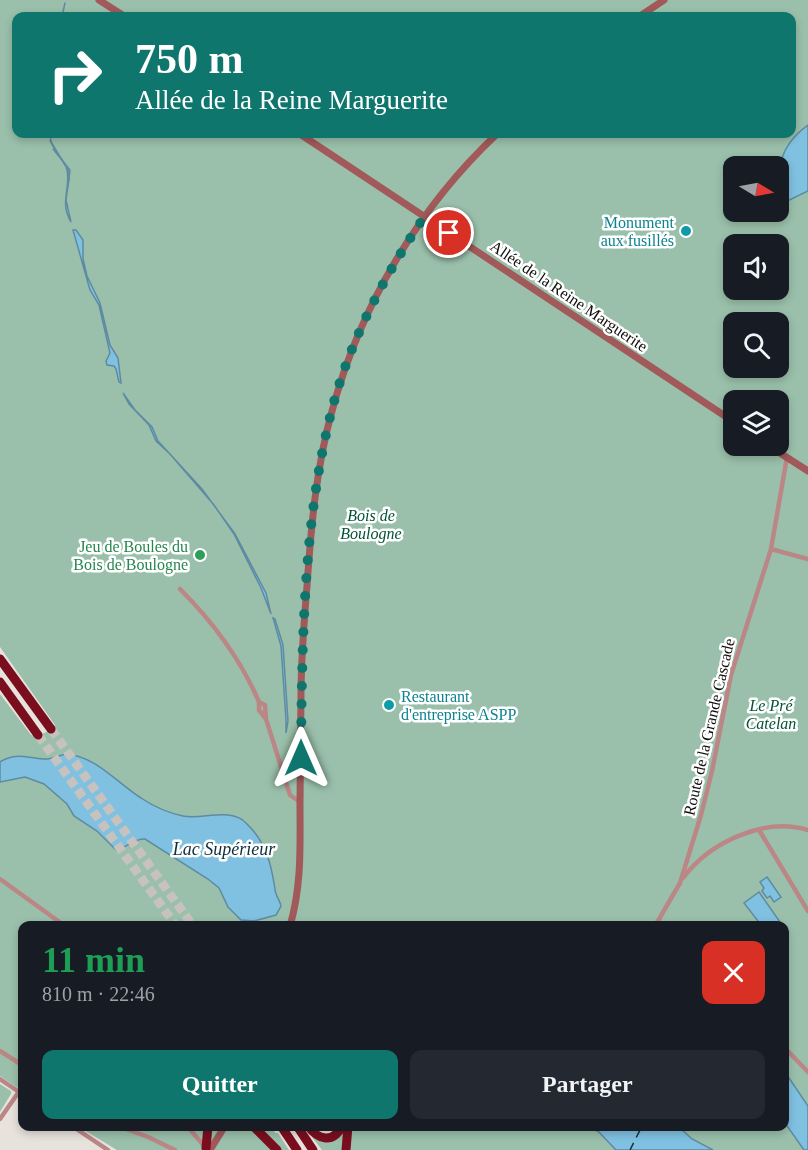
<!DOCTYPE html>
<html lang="fr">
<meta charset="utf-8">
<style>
:root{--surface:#171b24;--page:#242831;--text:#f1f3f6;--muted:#9ea1a6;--accent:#0f766e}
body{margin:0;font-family:Georgia,serif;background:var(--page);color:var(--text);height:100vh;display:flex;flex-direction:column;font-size:22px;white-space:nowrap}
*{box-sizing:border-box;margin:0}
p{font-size:20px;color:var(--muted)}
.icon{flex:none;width:33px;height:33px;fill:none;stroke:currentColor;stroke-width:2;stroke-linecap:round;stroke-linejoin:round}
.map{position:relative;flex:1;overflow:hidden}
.drawer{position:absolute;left:18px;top:921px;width:771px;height:210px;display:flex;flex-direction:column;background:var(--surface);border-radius:12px;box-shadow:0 3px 9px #0003}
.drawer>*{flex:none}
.guide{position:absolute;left:12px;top:12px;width:784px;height:126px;border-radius:12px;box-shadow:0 3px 9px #0003;background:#0f766e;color:#fff;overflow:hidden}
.needle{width:39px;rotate:100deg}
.tools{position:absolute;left:723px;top:156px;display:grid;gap:12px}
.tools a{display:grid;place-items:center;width:66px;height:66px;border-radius:12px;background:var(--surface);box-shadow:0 3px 9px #0003;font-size:30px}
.pin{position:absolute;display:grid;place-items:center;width:51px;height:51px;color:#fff;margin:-26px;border:3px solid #fff;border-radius:50%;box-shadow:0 2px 6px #0007}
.me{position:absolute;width:66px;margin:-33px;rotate:0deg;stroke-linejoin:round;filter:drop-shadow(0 0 4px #0008)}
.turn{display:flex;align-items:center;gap:21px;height:126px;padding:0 24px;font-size:27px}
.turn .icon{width:78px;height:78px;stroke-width:2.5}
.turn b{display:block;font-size:42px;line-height:51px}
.round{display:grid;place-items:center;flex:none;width:63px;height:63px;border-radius:12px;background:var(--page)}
.head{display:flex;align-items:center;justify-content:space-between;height:102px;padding:0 24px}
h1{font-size:36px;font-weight:700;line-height:45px;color:#1e9e55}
.action{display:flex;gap:12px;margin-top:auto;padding:12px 24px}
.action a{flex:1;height:69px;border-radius:12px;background:var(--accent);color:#fff;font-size:24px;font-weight:700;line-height:69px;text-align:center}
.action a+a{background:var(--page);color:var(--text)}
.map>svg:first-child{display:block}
</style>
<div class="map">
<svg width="808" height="1150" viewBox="0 0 808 1150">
<rect width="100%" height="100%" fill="#e8e2dd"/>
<path fill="#9ac0ab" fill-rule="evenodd" d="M 0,0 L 808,0 L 808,1150 L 349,1150 L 351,1127 L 784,1126 L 784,926 L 22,926 L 22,1091 L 0,1076 L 0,694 L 31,735 C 38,737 51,731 55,725 L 0,647 ZM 16,16 L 792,16 L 792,134 L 16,134 ZM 734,166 L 778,166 L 778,212 L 734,212 ZM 734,244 L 778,244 L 778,290 L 734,290 ZM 734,322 L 778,322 L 778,368 L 734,368 ZM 734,400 L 778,400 L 778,446 L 734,446 Z
M 0,1084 L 11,1091 L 11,1094 L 0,1112 Z
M 79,1127 L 249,1127 L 271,1150 L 117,1150 Z
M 256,1127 L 273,1127 L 275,1133 L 278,1133 L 289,1150 L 280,1150 Z
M 345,1128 L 343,1150 L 322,1150 L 312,1137 L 316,1139 Z"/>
<path fill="#80c1e1" stroke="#5e8ba1" stroke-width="1.5" d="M 808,125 L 808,191 L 779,205 C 778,170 777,147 808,125 Z
M 50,140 L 68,170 L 69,178 L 66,200 L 71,222 C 59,202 71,189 67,170 C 65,159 54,152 50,140 Z
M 73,230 L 76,230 L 83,240 L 83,259 L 87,276 L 100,303 L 110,345 L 118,358 L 121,383 L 119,382 L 116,369 L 114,366 L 107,365 L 106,361 L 110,353 L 99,305 L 90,290 Z
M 123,393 L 135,410 L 152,427 L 158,441 L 202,489 L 235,534 L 266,593 L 271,614 L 261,588 L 234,534 L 214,505 L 170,454 L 156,441 L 149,425 L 129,404 Z
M 273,618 L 275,619 L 283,645 L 288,721 L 286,733 L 286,720 L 281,646 Z
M 67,754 C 97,757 117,783 141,798 C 153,806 169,813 183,816 C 202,820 231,807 246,823 C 266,842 271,863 275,889 C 275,895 280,900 281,906 L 276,915 L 254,921 L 241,920 L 228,907 L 219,888 L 208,879 L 145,839 C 134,838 127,848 116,850 L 97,831 L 74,816 L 67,804 L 44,784 L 25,777 L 0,782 L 0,762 C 15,752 27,758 43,759 C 51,760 59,755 67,754 Z
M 767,877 L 781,897 L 774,902 L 770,896 L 767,898 L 762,891 L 764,888 L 760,882 Z
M 759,892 L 780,922 L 775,925 L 761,925 L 744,903 Z
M 785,1072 L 808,1106 L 808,1150 L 804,1150 L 785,1123 Z
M 590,1127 L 679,1127 L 692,1139 L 713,1150 L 616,1150 L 599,1132 Z"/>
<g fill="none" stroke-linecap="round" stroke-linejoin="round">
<path stroke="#5e8ba1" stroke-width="1.5" d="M 62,16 L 65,3
M 50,134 L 51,142
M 53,149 L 70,170 L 68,186"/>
<path stroke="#112f3d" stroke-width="1.5" stroke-dasharray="8 6" stroke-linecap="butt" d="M 630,1150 L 642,1126"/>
<path stroke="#c7c2be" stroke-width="9" stroke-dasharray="9 4.5" stroke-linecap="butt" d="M 51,729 L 193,926
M 38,735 L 176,926"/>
<path stroke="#ba8786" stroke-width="4.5" d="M 771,549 L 808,559
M 180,589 C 213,622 241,660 259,702
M 266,719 L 259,710 L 259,702 L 265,705 L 266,719 L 290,795 L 300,802
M 759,830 L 808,911
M 683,878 C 710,842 764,817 808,830
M 0,879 L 65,926
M 655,926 L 680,883 L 701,815 L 712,771 L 731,675 L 771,549 L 787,457
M 784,1047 L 808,1072
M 0,1051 L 22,1065
M 0,1079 L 22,1094
M 0,1119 L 18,1093
M 72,1126 L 108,1150
M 118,1126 L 148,1137 L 175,1150
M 187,1126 L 205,1147"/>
<path stroke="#a15959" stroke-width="7" d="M 99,0 L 124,16
M 640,16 L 664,0
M 300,134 L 734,422
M 769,446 L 808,471
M 290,926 C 302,885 300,845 300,804 C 300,768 301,731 301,695 C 301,659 304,622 307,586 C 311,528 316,468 332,411 C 360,307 418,208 497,134
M 210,1150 L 225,1126"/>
<path stroke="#7a0e1f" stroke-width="9" d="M 0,659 L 51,729
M 0,682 L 38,735
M 253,1126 L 277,1150
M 281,1126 L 297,1150
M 297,1126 L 313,1150
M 308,1126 C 318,1140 333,1144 342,1126
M 206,1148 L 208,1126
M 346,1150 L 348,1126"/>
</g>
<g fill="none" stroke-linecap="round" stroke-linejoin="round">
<path stroke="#0f766e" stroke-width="10" stroke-dasharray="0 18" d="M 301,758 C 302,643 303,525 331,413 C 349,342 384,276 425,216 L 449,233"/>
</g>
<g fill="#0f9aa8" stroke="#fff" stroke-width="2">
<circle cx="686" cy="231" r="6"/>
<circle cx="389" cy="705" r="6"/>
</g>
<circle fill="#2e9e5b" stroke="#fff" stroke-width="2" cx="200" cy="555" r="6"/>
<g text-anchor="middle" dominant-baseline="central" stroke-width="5" stroke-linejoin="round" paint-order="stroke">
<g font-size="16" fill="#0d838f" stroke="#fff" text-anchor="end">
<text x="674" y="222">Monument<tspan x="674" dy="18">aux fusillés</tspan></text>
<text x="401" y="696" text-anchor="start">Restaurant<tspan x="401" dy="18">d'entreprise ASPP</tspan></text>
</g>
<g font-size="16" fill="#0e0d0b" stroke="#fff">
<text transform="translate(569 296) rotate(34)">Allée de la Reine Marguerite</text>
<text transform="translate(709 727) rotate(-77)">Route de la Grande Cascade</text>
</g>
<g font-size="16" font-style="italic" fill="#005234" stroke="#fff">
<text x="371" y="515">Bois de<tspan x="371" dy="18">Boulogne</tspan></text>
<text x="771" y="705">Le Pré<tspan x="771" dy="18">Catelan</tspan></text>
</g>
<g font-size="16" fill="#27864d" stroke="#fff" text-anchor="end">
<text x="188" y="546">Jeu de Boules du<tspan x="188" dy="18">Bois de Boulogne</tspan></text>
</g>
<g font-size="18" font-style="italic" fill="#112f3d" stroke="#fff">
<text x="224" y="849">Lac Supérieur</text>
</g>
</g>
</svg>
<div class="tools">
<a><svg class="needle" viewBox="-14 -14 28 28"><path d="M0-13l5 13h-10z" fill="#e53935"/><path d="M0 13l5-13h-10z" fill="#9ea1a6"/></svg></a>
<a><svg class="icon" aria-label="sound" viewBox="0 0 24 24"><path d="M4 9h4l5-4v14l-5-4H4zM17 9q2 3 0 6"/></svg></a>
<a><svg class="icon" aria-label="search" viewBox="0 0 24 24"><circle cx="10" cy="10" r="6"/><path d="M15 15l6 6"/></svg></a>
<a><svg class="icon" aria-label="layers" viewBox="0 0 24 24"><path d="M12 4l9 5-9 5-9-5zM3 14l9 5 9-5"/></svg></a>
</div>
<div class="pin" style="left:449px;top:233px;background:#d93025"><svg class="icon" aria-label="arrive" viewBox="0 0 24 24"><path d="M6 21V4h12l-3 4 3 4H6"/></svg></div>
<svg class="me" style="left:301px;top:758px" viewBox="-20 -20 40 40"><path d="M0-17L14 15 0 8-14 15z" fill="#0f766e" stroke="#fff" stroke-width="4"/></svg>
<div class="guide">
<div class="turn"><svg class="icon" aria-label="right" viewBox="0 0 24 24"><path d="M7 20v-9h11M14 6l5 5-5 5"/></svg><div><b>750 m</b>Allée de la Reine Marguerite</div></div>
</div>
<section class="drawer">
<div class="head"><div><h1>11 min</h1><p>810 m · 22:46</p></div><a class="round" style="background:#d93025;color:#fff"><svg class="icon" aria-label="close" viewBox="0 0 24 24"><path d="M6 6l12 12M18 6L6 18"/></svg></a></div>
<div class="action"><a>Quitter</a><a>Partager</a></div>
</section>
</div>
